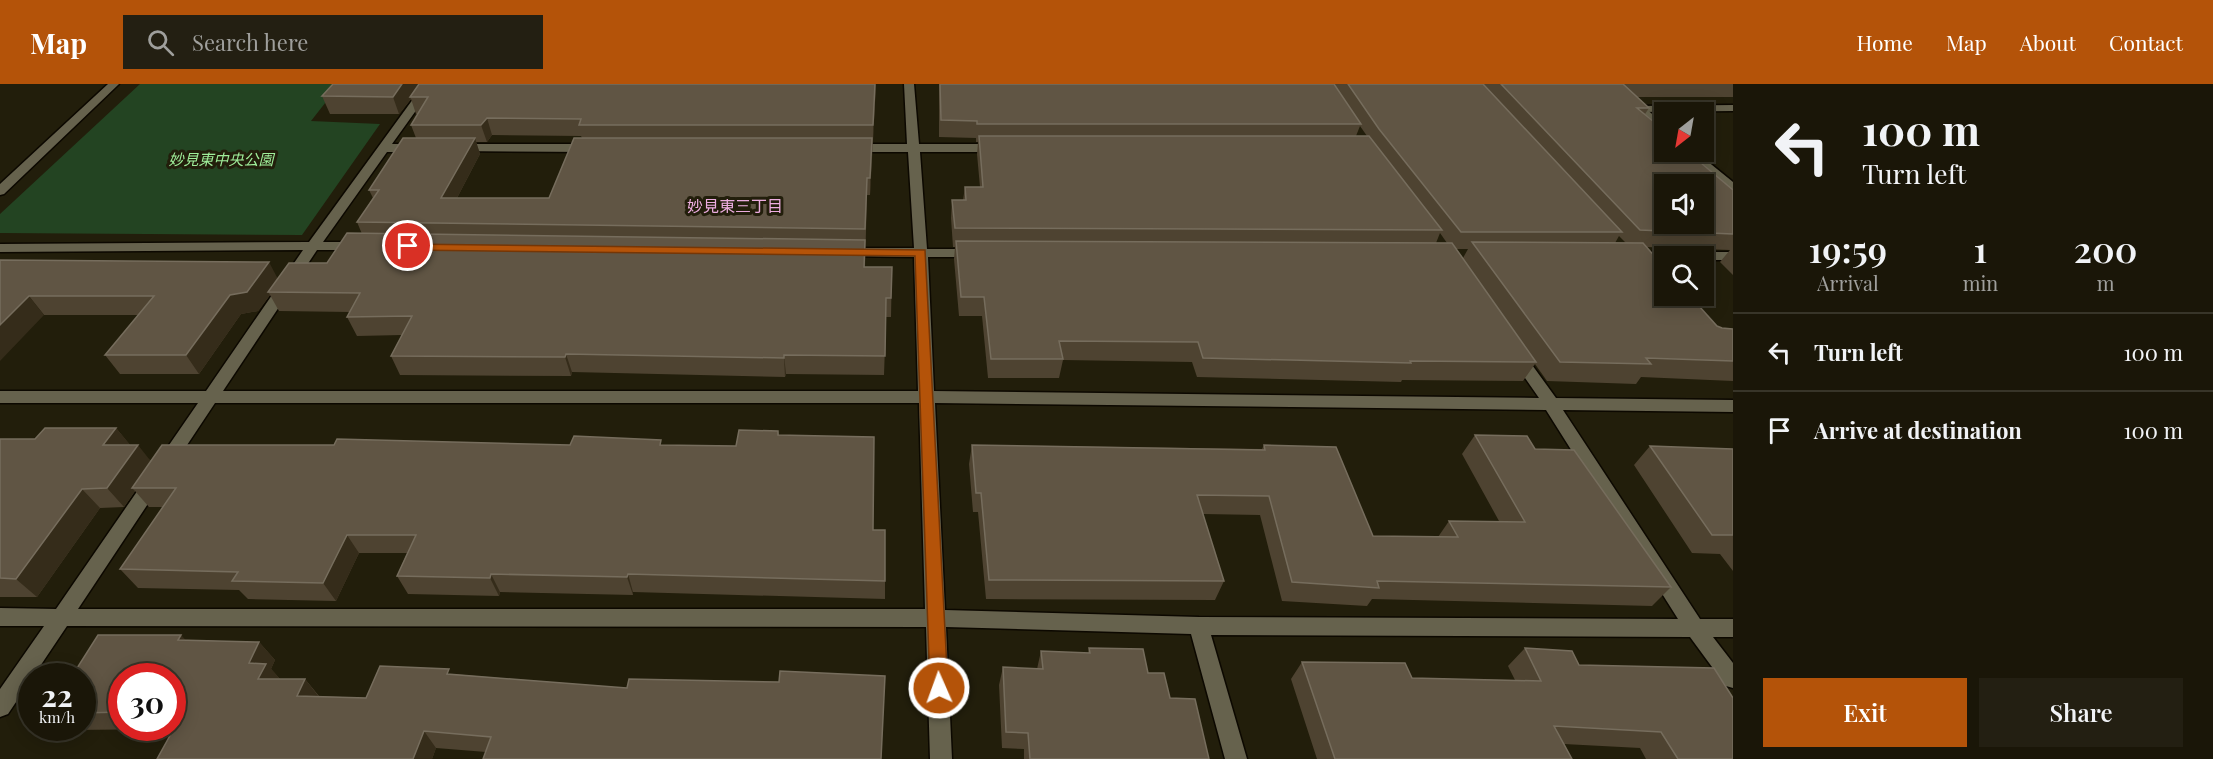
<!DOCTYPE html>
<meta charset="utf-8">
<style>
:root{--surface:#1a1608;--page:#231f12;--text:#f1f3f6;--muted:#9f9f9c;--line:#383529;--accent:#b45309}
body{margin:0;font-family:"Playfair Display","Noto Sans JP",serif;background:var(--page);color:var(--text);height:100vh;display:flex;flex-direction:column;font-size:22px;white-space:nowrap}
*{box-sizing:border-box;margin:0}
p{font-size:20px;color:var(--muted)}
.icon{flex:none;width:33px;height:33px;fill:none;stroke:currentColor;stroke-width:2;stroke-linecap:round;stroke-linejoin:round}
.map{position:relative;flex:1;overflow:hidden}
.drawer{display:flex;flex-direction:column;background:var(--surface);width:480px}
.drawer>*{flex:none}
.hud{background:#1a1608;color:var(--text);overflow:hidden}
.needle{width:39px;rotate:211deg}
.controls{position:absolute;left:1654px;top:18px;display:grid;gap:12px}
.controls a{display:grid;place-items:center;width:60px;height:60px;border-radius:0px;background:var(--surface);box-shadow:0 3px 15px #0003,0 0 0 2px var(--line);font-size:30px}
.speed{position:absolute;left:18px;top:579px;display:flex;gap:12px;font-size:30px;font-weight:700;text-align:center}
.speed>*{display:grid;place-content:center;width:78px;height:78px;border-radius:50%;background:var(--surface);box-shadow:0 3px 15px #0003,0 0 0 2px var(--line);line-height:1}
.speed small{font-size:15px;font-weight:400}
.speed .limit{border:9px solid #d22;background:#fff;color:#111}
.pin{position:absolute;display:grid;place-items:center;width:51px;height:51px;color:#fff;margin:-26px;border:3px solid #fff;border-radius:50%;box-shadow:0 2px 6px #0007}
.me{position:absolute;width:66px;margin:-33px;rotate:358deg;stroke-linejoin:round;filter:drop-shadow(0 0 4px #0008)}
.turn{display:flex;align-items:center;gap:21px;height:126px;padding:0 30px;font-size:27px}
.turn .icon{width:78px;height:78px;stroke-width:2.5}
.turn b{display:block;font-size:42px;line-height:51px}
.eta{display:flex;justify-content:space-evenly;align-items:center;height:102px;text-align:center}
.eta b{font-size:36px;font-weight:600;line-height:42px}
.primary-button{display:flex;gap:12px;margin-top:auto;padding:12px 30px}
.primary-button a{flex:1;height:69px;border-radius:0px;background:var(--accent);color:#fff;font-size:24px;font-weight:600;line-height:69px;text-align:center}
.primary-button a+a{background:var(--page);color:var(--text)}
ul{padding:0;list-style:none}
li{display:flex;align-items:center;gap:18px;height:78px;padding:0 30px;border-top:2px solid var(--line)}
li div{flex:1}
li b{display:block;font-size:22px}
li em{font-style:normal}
header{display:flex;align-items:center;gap:36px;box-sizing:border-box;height:84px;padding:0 30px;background:var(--accent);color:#fff}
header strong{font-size:28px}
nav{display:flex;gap:33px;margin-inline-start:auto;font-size:21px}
.search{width:420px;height:54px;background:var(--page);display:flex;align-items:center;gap:15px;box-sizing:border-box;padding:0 21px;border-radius:0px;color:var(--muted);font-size:22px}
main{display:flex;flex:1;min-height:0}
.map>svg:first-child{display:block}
</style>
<header>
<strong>Map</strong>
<div class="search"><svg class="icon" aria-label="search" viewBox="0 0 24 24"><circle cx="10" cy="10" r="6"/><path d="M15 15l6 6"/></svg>Search here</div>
<nav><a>Home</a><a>Map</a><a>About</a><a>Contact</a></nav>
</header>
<main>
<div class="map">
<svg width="1733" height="675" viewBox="0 0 1733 675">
<rect width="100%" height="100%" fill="#221e0b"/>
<path fill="#234422" d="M 140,0 L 340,0 L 311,37 L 380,40 L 302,151 L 0,149 L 0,130 Z"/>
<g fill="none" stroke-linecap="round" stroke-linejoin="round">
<defs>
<path id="service" d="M 1733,21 L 1733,27 L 1639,28 L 1633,25 L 1639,22 Z"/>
<path id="minor" d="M 108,0 L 119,0 L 4,110 L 0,111 L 0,100 Z
M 424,0 L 435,0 L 392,60 L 417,60 L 423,64 L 417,68 L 387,68 L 323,158 L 359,158 L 366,162 L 359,166 L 317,166 L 223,307 L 918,307 L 914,173 L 844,172 L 837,168 L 844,164 L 914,164 L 908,68 L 850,68 L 844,64 L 850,60 L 907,60 L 904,0 L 914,0 L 919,60 L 999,60 L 1005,64 L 999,68 L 920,68 L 927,165 L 977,165 L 984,169 L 977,173 L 928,173 L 934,307 L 1539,314 L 1509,271 L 1517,266 L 1522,267 L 1556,314 L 1733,316 L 1733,328 L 1563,326 L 1700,535 L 1733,535 L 1733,553 L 1713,553 L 1733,579 L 1733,604 L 1726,602 L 1690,553 L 1211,551 L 1247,675 L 1225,675 L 1191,550 L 946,543 L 952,675 L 930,675 L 926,543 L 67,542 L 8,630 L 0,633 L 0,605 L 44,542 L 0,542 L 0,524 L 56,525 L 198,319 L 0,319 L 0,307 L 206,307 L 303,166 L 0,168 L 0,160 L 309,158 ZM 215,319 L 919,319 L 925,525 L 78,525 ZM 935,319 L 1546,326 L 1678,535 L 1199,533 L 945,526 Z
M 1605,0 L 1617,0 L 1665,41 L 1665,50 Z
M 457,60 L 591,60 L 597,64 L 591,68 L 453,67 L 451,64 Z
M 1683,68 L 1696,68 L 1733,98 L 1733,108 Z
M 1633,168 L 1733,168 L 1733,176 L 1704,176 L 1704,172 L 1665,172 L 1665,176 L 1628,175 L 1626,172 Z"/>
</defs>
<use href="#service" stroke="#0c0800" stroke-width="3"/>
<use href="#minor" stroke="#0c0800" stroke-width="3"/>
<use href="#service" fill="#66624d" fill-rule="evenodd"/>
<use href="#minor" fill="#66624d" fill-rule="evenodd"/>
</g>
<path fill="#4e4331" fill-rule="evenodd" d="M 333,0 L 876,0 L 870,111 L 867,111 L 865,183 L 892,183 L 891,233 L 886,233 L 884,291 L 786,290 L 785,293 L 572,288 L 571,292 L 400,291 L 391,272 L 402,251 L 357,252 L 347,233 L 350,228 L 279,227 L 270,211 L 258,227 L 241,230 L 199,290 L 120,290 L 105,271 L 138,231 L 44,231 L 0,176 L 278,195 L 327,179 L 362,150 L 357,138 L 373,114 L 369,106 L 416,54 L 411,41 L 418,30 L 416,30 L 411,15 L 399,30 L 330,30 L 322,12 ZM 492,51 L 581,52 L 582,54 L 549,114 L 457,114 L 480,70 L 476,58 L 487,58 Z
M 939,0 L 1733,0 L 1733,13 L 1637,13 L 1649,24 L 1645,30 L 1733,106 L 1733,191 L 1720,178 L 1730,166 L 1646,163 L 1717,242 L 1722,244 L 1733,245 L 1733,297 L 1641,293 L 1636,300 L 1547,297 L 1535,280 L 1523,297 L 1402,296 L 1401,298 L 1197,293 L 1192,278 L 1063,276 L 1059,294 L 988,294 L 982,232 L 959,232 L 954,175 L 955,163 L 953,163 L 951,134 L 952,116 L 963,116 L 965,103 L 980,103 L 977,70 L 978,58 L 976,58 L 976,54 L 939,53 ZM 1360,42 L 1367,52 L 1356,52 ZM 1440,149 L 1447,159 L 1436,159 ZM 1619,152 L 1626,159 L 1615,159 ZM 1456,165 L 1468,165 L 1463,174 Z
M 116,344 L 130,361 L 151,377 L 570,361 L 736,362 L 778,347 L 779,351 L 873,446 L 885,497 L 885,515 L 633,508 L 633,511 L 500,508 L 499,512 L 408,510 L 397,492 L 407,469 L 359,469 L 336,517 L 248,515 L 239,506 L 138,504 L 120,485 L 163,423 L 149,423 L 135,407 L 124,423 L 100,424 L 37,513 L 0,513 L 0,355 L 35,355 Z
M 1475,351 L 1535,365 L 1671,503 L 1652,522 L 1372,515 L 1367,522 L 1282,517 L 1260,431 L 1203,430 L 1224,497 L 1215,516 L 986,515 L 978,428 L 973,428 L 969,380 L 972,361 L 1262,365 L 1264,361 L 1373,452 L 1438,453 L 1449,437 L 1499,437 L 1462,370 Z
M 1650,362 L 1733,365 L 1733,487 L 1720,470 L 1692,469 L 1634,381 Z
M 186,556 L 259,558 L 275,576 L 271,585 L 280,595 L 305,595 L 319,612 L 366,614 L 452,590 L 627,604 L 779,598 L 885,592 L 486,668 L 436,664 L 432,675 L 157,675 L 174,645 L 71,646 L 68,644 L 82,644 L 82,592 ZM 122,592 L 172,592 L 172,644 L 122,644 Z
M 1089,564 L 1148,589 L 1170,614 L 1209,675 L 1024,675 L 1024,665 L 1002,664 L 999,601 L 1003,583 L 1037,585 L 1041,567 L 1088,569 Z
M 1525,564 L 1579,581 L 1733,675 L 1646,675 L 1640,664 L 1564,660 L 1572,675 L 1317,675 L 1291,595 L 1302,578 L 1412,594 L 1515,596 L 1508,582 Z"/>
<path fill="#352c1a" d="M 402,0 L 421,0 L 410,13 L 411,15 L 399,30 L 393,13 Z
M 875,0 L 876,0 L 873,58 L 873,41 Z
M 487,34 L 492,51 L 487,58 L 481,41 Z
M 475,54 L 480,70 L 448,131 L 441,114 Z
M 872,54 L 872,70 L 870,111 L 870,94 Z
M 269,178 L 279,197 L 268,208 L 270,211 L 258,227 L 241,230 L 199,290 L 186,271 L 230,211 Z
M 29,212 L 44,231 L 0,277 L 0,241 Z
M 566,270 L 572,288 L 571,292 L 565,273 Z
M 784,271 L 786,290 L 785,293 L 784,274 Z
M 116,344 L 132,363 L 103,361 Z
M 138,361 L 153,380 L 132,404 L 135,407 L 124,423 L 107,404 Z
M 82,405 L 100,424 L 37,513 L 16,495 Z
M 347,451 L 359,469 L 336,517 L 323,499 Z
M 491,490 L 500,508 L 499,512 L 490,494 Z
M 628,490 L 633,508 L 633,511 L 627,493 Z
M 181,551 L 198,569 L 178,556 Z
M 259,558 L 275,576 L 271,585 L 282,597 L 258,595 L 249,579 Z
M 305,595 L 319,613 L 297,612 Z
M 424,647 L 436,664 L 432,675 L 413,675 Z"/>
<path fill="#605544" stroke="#766d5d" stroke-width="1.5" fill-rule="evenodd" d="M 333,0 L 402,0 L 393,13 L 322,12 Z
M 419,0 L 875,0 L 873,41 L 579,41 L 581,35 L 487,34 L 481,41 L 411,41 L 428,13 L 410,13 Z
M 940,0 L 1334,0 L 1361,40 L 977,40 L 977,37 L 941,36 Z
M 1348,0 L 1483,0 L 1622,148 L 1461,148 L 1379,45 Z
M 1501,0 L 1623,0 L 1649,24 L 1637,24 L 1665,47 L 1665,68 L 1688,68 L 1733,106 L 1733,150 L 1640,146 ZM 1665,100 L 1704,100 L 1704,140 L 1665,140 Z
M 979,52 L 1369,52 L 1442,146 L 955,144 L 952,116 L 966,116 L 965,103 L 983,103 Z
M 403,54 L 475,54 L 441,114 L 549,114 L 574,54 L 872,54 L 870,94 L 867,94 L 865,145 L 357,138 L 379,106 L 369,106 Z
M 347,149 L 865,156 L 864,183 L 892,183 L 891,214 L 886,214 L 885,272 L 784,271 L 784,274 L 566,270 L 565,273 L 391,272 L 412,232 L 347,233 L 360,209 L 268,208 L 289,179 L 327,179 Z
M 956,157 L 1452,159 L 1536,278 L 1410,277 L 1411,279 L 1203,274 L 1198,258 L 1059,257 L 1063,275 L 991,275 L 984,213 L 961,213 Z
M 1472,158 L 1643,159 L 1665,184 L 1665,212 L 1690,212 L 1717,242 L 1722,244 L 1733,245 L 1733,277 L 1646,274 L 1651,280 L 1560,278 Z
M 0,176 L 269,178 L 247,208 L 230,211 L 186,271 L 105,271 L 154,212 L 29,212 L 0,241 Z
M 45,344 L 116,344 L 103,361 L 138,361 L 107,404 L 82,405 L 16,495 L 0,494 L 0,355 L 35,355 Z
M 739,346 L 778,347 L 778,351 L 874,353 L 873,446 L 885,446 L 885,497 L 628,490 L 627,493 L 491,490 L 490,494 L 397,492 L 416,451 L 347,451 L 323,499 L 232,497 L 238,488 L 120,485 L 176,404 L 132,404 L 162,361 L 334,361 L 337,355 L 570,361 L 574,352 L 661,356 L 660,361 L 736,362 Z
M 1475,351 L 1527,352 L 1535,365 L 1574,366 L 1671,503 L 1377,497 L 1379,504 L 1292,498 L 1269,412 L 1197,411 L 1224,497 L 989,496 L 981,409 L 976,409 L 972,361 L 1265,366 L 1264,361 L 1336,363 L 1373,452 L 1458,453 L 1449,437 L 1525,438 Z
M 1650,362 L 1733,365 L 1733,451 L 1712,451 Z
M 98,551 L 181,551 L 178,556 L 259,558 L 249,579 L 266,580 L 258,595 L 305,595 L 297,612 L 366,614 L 380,582 L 449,585 L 447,590 L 627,604 L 629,595 L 779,598 L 780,587 L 885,592 L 881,675 L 483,675 L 491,653 L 424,647 L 413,675 L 157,675 L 183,628 L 172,628 L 172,592 L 122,592 L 122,628 L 82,629 L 82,592 L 72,592 Z
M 1089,564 L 1143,565 L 1148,589 L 1164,589 L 1170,614 L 1195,615 L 1209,675 L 1030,675 L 1028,649 L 1006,648 L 1003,583 L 1043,585 L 1041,567 L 1090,569 Z
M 1525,564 L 1572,567 L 1579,581 L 1714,584 L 1733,614 L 1733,675 L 1678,675 L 1661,648 L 1554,642 L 1572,675 L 1335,675 L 1302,578 L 1405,579 L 1412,594 L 1541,597 Z"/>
<path fill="#b45309" stroke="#753606" stroke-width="1.5" d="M 404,160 L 925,166 L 948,604 L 945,610 L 939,612 L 933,610 L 930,604 L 915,172 L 408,166 L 402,162 Z"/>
<g text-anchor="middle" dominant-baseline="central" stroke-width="6" stroke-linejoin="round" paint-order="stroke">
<g font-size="15" font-style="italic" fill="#9fee9a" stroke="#221e0b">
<text x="221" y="75">妙見東中央公園</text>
</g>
<g font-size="16" fill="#edade0" stroke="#221e0b">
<text x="735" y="121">妙見東三丁目</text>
</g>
</g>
</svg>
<div class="controls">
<a><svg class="needle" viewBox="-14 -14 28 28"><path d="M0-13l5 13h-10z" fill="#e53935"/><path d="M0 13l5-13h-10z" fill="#9f9f9c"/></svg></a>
<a><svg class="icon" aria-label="sound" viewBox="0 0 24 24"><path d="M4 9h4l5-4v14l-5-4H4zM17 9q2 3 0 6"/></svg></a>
<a><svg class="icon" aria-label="search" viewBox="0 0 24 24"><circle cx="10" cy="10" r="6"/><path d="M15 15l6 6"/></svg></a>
</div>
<div class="speed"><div>22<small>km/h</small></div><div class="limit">30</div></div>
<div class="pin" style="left:408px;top:162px;background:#d93025"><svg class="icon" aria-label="arrive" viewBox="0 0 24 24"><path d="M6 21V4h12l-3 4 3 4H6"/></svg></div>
<svg class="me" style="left:939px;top:604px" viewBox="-20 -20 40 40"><circle r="17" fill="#b45309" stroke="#fff" stroke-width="3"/><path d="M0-11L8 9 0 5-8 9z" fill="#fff"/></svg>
</div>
<section class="drawer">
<div class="hud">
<div class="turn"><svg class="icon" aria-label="left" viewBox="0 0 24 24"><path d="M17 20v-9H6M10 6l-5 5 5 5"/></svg><div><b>100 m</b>Turn left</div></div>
</div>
<div class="eta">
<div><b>19:59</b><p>Arrival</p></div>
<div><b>1</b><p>min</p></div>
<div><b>200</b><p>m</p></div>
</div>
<ul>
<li><svg class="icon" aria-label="left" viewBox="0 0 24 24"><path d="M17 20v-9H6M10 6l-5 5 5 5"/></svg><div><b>Turn left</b></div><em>100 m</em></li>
<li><svg class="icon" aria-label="arrive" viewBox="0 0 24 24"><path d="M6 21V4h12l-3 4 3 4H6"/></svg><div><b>Arrive at destination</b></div><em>100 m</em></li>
</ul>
<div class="primary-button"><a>Exit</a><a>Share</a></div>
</section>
</main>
